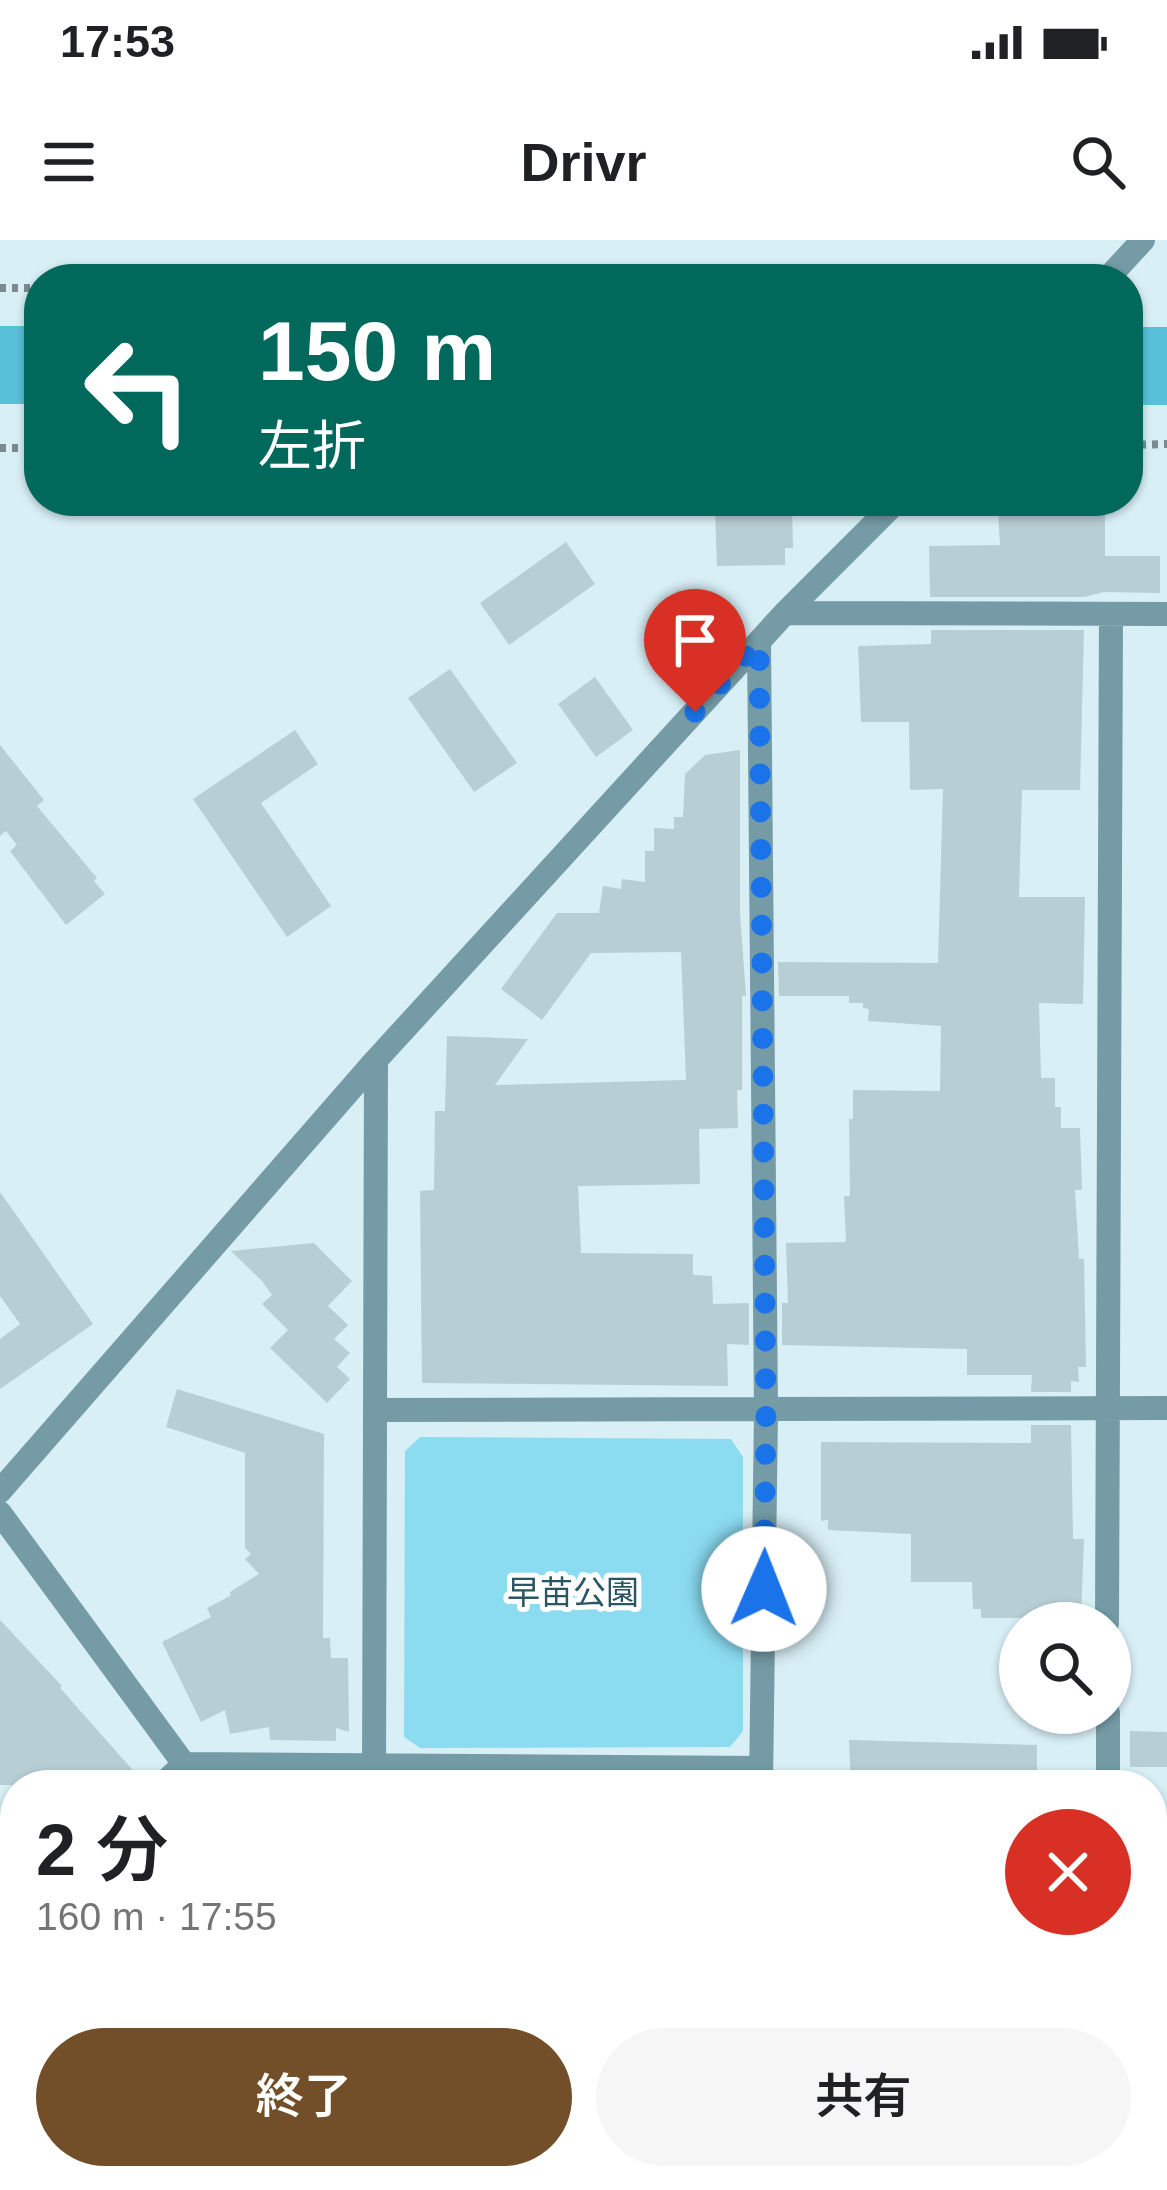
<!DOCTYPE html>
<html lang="ja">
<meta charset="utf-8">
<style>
:root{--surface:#fff;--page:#f6f6f6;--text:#202124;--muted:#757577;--accent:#724f28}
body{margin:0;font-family:Arial,"Noto Sans JP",sans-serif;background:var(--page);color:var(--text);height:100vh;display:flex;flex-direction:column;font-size:45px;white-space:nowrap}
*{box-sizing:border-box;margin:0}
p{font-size:39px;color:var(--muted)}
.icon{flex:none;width:66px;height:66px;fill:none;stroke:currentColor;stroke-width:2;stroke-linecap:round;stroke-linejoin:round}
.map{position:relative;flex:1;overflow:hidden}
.drawer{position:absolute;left:0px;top:1530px;width:1167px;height:420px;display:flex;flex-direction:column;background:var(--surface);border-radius:48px 48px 0 0;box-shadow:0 3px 9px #0004}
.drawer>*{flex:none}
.top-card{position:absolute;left:24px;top:24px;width:1119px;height:252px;border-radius:48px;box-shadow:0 3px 9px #0004;background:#00695c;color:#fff;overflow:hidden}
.buttons{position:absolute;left:999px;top:1362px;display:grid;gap:24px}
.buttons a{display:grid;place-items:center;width:132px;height:132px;border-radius:50%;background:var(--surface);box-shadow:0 3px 9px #0004;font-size:60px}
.pin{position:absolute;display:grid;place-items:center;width:102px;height:102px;color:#fff;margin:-123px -51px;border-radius:50% 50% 50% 0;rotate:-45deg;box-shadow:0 0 12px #0007}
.pin .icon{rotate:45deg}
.me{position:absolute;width:132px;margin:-66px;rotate:1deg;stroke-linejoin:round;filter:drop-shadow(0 0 9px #0008)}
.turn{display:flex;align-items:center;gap:42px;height:252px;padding:0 36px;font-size:54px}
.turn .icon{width:156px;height:156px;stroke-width:2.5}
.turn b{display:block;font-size:84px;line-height:102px}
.round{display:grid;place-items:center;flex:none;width:126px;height:126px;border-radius:63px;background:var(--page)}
.overview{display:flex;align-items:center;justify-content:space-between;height:204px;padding:0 36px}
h1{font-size:72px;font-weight:600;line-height:90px}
.button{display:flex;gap:24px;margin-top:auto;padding:24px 36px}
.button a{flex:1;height:138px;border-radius:72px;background:var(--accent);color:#fff;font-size:48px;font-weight:600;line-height:138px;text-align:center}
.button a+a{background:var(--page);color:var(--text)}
.status{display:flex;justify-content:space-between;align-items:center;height:84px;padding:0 60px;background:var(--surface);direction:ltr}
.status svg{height:33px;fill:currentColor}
header{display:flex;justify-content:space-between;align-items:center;height:156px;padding:0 36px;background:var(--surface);font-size:54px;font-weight:600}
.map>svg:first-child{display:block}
</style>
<div class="status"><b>17:53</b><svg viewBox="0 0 49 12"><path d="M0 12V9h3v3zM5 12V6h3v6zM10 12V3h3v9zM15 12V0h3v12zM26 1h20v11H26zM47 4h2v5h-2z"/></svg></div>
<header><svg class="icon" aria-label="menu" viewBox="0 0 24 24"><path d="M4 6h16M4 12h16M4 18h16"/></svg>Drivr<svg class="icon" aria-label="search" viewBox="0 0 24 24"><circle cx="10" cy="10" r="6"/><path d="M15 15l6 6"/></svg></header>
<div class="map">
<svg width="1167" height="1950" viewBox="0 0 1167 1950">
<rect width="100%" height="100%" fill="#d8eff6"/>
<path fill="#8bdbf1" d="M 420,1197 L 731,1199 L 743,1217 L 743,1491 L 730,1507 L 420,1508 L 404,1497 L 405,1211 Z"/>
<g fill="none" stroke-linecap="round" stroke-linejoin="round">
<path stroke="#59c0da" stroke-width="78" d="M 0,125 L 39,125
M 1128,126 L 1167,126"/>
</g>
<path fill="#b7ced4" d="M 792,268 L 793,308 L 785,308 L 785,325 L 717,326 L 715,270 Z
M 1105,269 L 1105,316 L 1160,316 L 1160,353 L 1104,352 L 1084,357 L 930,357 L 929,306 L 1000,305 L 998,270 Z
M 566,302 L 595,344 L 509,405 L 480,363 Z
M 931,390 L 1084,390 L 1080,550 L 1022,550 L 1019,657 L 1085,657 L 1083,764 L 1039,763 L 1041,838 L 1055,838 L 1055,867 L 1061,867 L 1061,888 L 1080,888 L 1082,950 L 1075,950 L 1079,1019 L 1084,1019 L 1086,1127 L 1078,1127 L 1079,1142 L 1071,1141 L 1071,1152 L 1031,1152 L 1032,1135 L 967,1135 L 967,1109 L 782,1105 L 782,1063 L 788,1063 L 786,1003 L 846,1002 L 844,956 L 850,956 L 849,879 L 853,879 L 853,850 L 940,851 L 941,786 L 868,781 L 869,769 L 863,768 L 863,763 L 849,763 L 849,756 L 779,756 L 778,722 L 938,723 L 943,549 L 910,550 L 909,482 L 861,482 L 858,406 L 931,404 Z
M 450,429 L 517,523 L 474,552 L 408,458 Z
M 595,437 L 633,490 L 596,517 L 558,464 Z
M 295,490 L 318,524 L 261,563 L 331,666 L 287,697 L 193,559 Z
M 0,505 L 44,560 L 37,566 L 97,638 L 94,641 L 105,654 L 66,685 L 10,611 L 17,605 L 6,591 L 0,596 Z
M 740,510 L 740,674 L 746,756 L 742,756 L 742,850 L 737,850 L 738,888 L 699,889 L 700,944 L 578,946 L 581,1013 L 693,1014 L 693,1035 L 712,1036 L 713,1064 L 749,1063 L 749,1105 L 727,1104 L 728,1146 L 422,1143 L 420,951 L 434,950 L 435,871 L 445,871 L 447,796 L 528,799 L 495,845 L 686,840 L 681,712 L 591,713 L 542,780 L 501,749 L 557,673 L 599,673 L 603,646 L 621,649 L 622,639 L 645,642 L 645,611 L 654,611 L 654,588 L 674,589 L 674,577 L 683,577 L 685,534 L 705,515 Z
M 0,952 L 93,1084 L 0,1149 L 0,1099 L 20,1084 L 0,1056 Z
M 314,1003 L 352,1041 L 328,1066 L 348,1085 L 334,1099 L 350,1113 L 337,1127 L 350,1139 L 327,1163 L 270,1108 L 288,1090 L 262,1064 L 272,1055 L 262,1041 L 231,1011 Z
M 177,1149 L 324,1194 L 323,1398 L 330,1398 L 331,1418 L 348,1418 L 349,1492 L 336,1488 L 336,1501 L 270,1500 L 269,1487 L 230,1494 L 225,1470 L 201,1482 L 162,1402 L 211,1377 L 207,1368 L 230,1356 L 230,1352 L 259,1334 L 245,1319 L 251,1314 L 245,1308 L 245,1213 L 166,1187 Z
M 1031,1185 L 1071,1185 L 1073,1299 L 1084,1299 L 1081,1378 L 981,1378 L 981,1369 L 973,1369 L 972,1342 L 911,1342 L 911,1294 L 828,1290 L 828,1280 L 821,1281 L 821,1202 L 1031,1203 Z
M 0,1380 L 62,1446 L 60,1448 L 146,1545 L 0,1545 Z
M 1130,1491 L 1167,1492 L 1167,1527 L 1130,1527 Z
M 849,1500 L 1037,1505 L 1037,1545 L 851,1545 Z"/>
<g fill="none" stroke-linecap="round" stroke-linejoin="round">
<path stroke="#7c8b90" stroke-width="8" stroke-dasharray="6 6" stroke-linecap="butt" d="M 1052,39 L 1063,39
M 0,48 L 39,48
M 1128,205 L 1167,204
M 0,208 L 39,208"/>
<path stroke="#749ba6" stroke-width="24" d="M 1107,39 L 1143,0
M 785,373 L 1167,374
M 759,402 L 766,1170 L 761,1545
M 376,1170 L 1167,1168
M 0,1251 L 376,820 L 785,373 L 897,261
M 0,1273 L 184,1524
M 1107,1383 L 1111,374
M 1108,1473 L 1108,1545
M 162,1545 L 184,1524 L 761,1528
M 374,1545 L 376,820
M 0,1703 L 15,1689
M 1152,1839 L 1167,1838
M 233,1935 L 246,1950
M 377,1935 L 377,1950
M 766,1935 L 766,1950
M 1110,1935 L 1111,1950"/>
</g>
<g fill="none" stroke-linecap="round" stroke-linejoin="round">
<path stroke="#1a73e8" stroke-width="21" stroke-dasharray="0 37.8" d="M 695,472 L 759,402 L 766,1170 L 764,1349"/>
</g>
<g text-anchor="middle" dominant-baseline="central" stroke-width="10" stroke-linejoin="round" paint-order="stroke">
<g font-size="33" fill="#295662" stroke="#fff">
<text x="573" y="1352">早苗公園</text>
</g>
</g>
</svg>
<div class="buttons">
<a><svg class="icon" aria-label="search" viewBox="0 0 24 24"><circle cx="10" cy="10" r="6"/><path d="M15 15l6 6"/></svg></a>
</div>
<div class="pin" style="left:695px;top:472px;background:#d93025"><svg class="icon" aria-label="arrive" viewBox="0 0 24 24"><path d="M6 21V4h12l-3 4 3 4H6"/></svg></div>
<svg class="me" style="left:764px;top:1349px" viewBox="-20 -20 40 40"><circle r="19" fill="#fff"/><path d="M0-13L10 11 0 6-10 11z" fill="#1a73e8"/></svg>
<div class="top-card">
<div class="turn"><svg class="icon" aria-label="left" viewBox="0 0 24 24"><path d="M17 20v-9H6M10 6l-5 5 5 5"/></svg><div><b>150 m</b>左折</div></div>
</div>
<section class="drawer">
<div class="overview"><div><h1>2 分</h1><p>160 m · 17:55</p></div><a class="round" style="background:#d93025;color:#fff"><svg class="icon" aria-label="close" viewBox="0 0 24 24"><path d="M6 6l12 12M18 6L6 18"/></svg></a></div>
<div class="button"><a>終了</a><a>共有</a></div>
</section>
</div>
